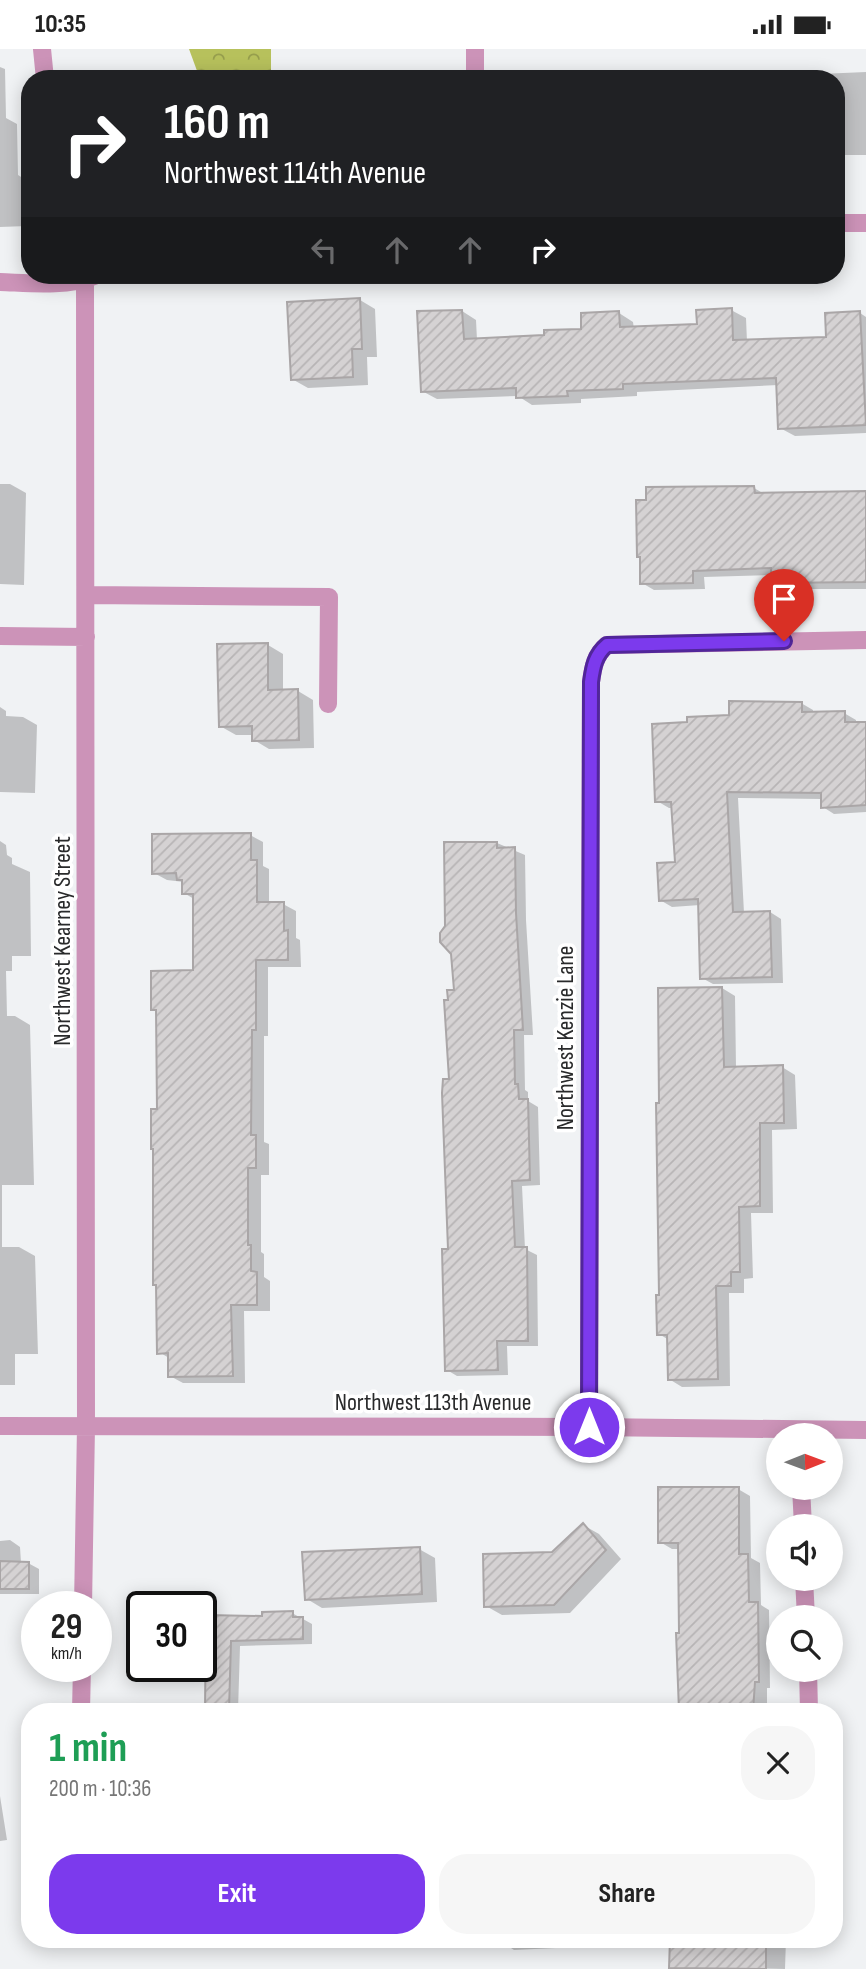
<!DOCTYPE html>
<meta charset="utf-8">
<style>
:root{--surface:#fff;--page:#f6f6f6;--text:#222;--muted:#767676;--accent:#7c3aed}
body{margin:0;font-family:"Sofia Sans Condensed",sans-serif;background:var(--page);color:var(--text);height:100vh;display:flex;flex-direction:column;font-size:26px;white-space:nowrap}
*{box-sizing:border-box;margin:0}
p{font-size:23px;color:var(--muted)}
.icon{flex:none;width:38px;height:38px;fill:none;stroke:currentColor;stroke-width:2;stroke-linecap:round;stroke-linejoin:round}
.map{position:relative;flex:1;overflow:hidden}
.drawer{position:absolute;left:21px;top:1654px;width:822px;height:245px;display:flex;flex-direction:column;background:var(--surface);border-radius:28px;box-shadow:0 4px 18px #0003}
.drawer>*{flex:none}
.guide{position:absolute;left:21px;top:21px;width:824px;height:214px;border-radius:28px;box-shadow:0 4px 18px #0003;background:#202124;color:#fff;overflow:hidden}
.needle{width:46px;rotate:89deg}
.tools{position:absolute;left:766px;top:1374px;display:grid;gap:14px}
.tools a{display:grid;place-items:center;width:77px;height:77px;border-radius:50%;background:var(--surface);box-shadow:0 4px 18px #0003;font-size:35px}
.speed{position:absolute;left:21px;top:1542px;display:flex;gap:14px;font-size:35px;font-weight:700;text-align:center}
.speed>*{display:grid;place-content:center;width:91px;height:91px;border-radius:50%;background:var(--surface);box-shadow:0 4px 18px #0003;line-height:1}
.speed small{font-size:18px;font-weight:400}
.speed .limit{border:4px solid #111;border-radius:10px;background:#fff;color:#111}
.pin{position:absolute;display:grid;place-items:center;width:60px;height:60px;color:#fff;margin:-72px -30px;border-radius:50% 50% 50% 0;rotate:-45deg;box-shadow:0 0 7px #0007}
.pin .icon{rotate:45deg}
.me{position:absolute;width:77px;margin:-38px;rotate:0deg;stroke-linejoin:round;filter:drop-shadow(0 0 5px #0008)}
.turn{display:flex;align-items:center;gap:24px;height:147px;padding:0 28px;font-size:32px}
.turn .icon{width:91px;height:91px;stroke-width:2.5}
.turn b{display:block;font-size:49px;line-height:60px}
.lanes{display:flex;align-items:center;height:66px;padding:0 28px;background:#0003;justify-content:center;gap:35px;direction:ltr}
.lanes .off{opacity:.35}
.round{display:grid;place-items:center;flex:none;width:74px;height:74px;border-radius:28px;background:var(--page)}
.overview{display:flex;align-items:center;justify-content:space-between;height:119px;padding:0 28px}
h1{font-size:42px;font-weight:700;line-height:52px;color:#1e9e55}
.button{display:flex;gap:14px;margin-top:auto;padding:14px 28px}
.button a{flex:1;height:80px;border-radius:28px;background:var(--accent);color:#fff;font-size:28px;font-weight:700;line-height:80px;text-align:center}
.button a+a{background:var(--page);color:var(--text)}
.status{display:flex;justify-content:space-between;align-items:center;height:49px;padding:0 35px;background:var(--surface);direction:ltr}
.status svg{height:19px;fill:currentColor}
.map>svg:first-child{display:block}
</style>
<div class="status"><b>10:35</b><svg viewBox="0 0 49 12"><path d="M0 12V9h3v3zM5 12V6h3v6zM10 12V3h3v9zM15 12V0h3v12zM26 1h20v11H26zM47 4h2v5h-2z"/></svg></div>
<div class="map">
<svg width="866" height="1920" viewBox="0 0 866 1920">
<defs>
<pattern id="forest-crowns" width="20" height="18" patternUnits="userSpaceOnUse" patternTransform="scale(1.75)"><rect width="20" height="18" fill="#b7c15c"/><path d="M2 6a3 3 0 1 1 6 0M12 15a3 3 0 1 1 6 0" fill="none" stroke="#959d4c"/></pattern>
<pattern id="building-hatch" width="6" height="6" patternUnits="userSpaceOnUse" patternTransform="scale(1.75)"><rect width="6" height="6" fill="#d5d2d3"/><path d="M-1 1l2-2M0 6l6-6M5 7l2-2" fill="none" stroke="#b7b4b5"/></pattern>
</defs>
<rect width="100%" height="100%" fill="#f0f2f4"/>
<path fill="url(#forest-crowns)" d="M 189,0 L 271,0 L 271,30 L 200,30 Z"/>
<path fill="#0003" d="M 0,18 L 5,20 L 6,69 L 17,75 L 18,126 L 26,131 L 27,177 L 0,178 Z
M 610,22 L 624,30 L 558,30 L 558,24 Z
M 866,23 L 866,106 L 840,106 L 840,110 L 836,110 L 836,30 L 708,30 Z
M 339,24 L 349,30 L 309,30 L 309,26 Z
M 360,251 L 375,260 L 377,308 L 367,308 L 368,336 L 308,339 L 292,330 Z
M 731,261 L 746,269 L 747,293 L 828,290 L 860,264 L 866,268 L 866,384 L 795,387 L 780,379 L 778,336 L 637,343 L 637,347 L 581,350 L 581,354 L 532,356 L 518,347 L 437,350 L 422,342 L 462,262 L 476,271 L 477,291 L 546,288 L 583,282 L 619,264 L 633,273 L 634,280 L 699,277 Z
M 0,435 L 10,435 L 26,444 L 24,536 L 0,535 Z
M 754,439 L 766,446 L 866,444 L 866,540 L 785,540 L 773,533 L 773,526 L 704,528 L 705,540 L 654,541 L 642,534 Z
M 268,596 L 283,605 L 283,642 L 298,642 L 313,651 L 314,699 L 269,700 L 254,691 L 253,686 L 236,686 L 220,677 Z
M 801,654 L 813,661 L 813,665 L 844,664 L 856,671 L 856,675 L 866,674 L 866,763 L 834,765 L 823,758 L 822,750 L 738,749 L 744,864 L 770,863 L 781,870 L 783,934 L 713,935 L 702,929 L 700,856 L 672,858 L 660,851 L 677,815 L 674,759 L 669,759 L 657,752 L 689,675 Z
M 0,658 L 6,662 L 6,667 L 23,668 L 37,676 L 35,744 L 0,743 Z
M 250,786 L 263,793 L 263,817 L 269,820 L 269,855 L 283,855 L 296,862 L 296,889 L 300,891 L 301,918 L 268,918 L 268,987 L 264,987 L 264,1093 L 269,1095 L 269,1126 L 261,1126 L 261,1203 L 264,1205 L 264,1228 L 270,1232 L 270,1262 L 244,1262 L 245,1334 L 183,1334 L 170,1327 L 169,1309 L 159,1303 L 158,963 L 153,960 L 195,923 L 194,850 L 184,844 L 184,833 L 167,831 L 154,824 Z
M 0,792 L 6,796 L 7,806 L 12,809 L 12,815 L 30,823 L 31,907 L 12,907 L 12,922 L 6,922 L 7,967 L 15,967 L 30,976 L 34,1136 L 2,1136 L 2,1198 L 19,1198 L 35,1207 L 38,1305 L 15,1305 L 15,1336 L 0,1336 Z
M 497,794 L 525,806 L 526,871 L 533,986 L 524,986 L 525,1041 L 528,1043 L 528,1052 L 538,1058 L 540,1136 L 522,1137 L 525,1200 L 537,1206 L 538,1297 L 507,1297 L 508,1326 L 457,1327 L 447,1321 L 451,1032 L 455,942 Z
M 722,939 L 735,947 L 736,1019 L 782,1018 L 795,1026 L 797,1080 L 772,1081 L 773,1164 L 751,1164 L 753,1229 L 744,1230 L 744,1244 L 729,1244 L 730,1337 L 682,1338 L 669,1330 L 669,1291 L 659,1285 L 661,1248 L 661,1055 Z
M 738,1440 L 750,1447 L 751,1509 L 760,1514 L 761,1556 L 769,1561 L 770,1639 L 767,1639 L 767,1662 L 680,1662 L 678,1586 L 680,1586 L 680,1500 L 672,1500 L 660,1493 Z
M 583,1476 L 599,1485 L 621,1510 L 570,1564 L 502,1566 L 486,1557 L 553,1504 Z
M 10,1491 L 20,1498 L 21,1514 L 28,1514 L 39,1520 L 39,1545 L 0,1545 L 0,1492 Z
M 419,1500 L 435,1509 L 437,1553 L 322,1559 L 307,1550 Z
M 292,1564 L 312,1575 L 312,1595 L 240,1597 L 238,1662 L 207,1662 L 207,1568 L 264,1569 Z
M 0,1747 L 7,1791 L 0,1792 Z
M 498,1890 L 633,1890 L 633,1892 L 577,1893 L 577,1898 L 514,1901 Z
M 690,1890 L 786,1890 L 785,1920 L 671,1918 Z"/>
<path fill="url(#building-hatch)" stroke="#aaa6a7" stroke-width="2" d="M 360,249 L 362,300 L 352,300 L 353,328 L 291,331 L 287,253 Z
M 732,259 L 733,291 L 826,288 L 825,264 L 860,262 L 866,376 L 778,380 L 776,329 L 623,335 L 623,340 L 567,342 L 568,347 L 516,349 L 516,339 L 421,343 L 417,262 L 462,261 L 464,290 L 544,286 L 544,281 L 581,280 L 581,264 L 619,262 L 620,278 L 697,275 L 696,261 Z
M 754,437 L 755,444 L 866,442 L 866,533 L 771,534 L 771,519 L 693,522 L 693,534 L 640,535 L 640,508 L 637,508 L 636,451 L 646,451 L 646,438 Z
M 268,594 L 268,641 L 298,640 L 299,691 L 252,692 L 252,677 L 219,678 L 217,595 Z
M 729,652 L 802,653 L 802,663 L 845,662 L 845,673 L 866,673 L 866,756 L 821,759 L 821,744 L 727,743 L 733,863 L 770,862 L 772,928 L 700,930 L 698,850 L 659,852 L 657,814 L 675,813 L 671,753 L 655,753 L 652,675 L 687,673 L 687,668 L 729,666 Z
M 251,784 L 251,811 L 257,811 L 257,853 L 284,853 L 284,882 L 288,881 L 288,911 L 256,911 L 256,981 L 252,981 L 251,1086 L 256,1086 L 256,1119 L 248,1119 L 248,1196 L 251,1196 L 251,1222 L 257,1223 L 257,1256 L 231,1256 L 233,1327 L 168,1328 L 168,1304 L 157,1305 L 156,1236 L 153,1236 L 153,1100 L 151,1100 L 151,1060 L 157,1060 L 156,961 L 151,961 L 151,922 L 193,921 L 193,845 L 182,845 L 182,831 L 177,831 L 176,824 L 152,825 L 152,785 Z
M 444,793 L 497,793 L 497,799 L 515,798 L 516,864 L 523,981 L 514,981 L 515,1035 L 518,1035 L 519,1050 L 528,1050 L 530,1131 L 512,1132 L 515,1198 L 527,1198 L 528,1292 L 497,1292 L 498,1321 L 445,1322 L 442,1200 L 448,1200 L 442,1044 L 443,1030 L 449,1030 L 444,951 L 448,951 L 447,941 L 454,941 L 451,905 L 440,893 L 440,884 L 445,877 Z
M 722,938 L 724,1018 L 783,1016 L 784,1074 L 760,1074 L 760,1157 L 739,1158 L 740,1223 L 731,1223 L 731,1237 L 716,1237 L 718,1330 L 668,1331 L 667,1286 L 657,1286 L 656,1246 L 659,1246 L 656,1054 L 659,1054 L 658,939 Z
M 658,1438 L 739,1438 L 739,1505 L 748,1505 L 749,1553 L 758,1553 L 759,1633 L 755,1633 L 753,1662 L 679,1662 L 676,1584 L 679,1584 L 678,1494 L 658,1494 Z
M 583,1474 L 606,1501 L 554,1556 L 484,1558 L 483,1505 L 552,1503 Z
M 420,1498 L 422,1545 L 305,1551 L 302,1503 Z
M 0,1512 L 29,1513 L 29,1540 L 0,1540 Z
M 293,1562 L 293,1568 L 303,1568 L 303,1590 L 231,1592 L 229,1662 L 205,1662 L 206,1566 L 262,1567 L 262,1563 Z
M 670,1890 L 766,1890 L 766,1920 L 669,1919 Z"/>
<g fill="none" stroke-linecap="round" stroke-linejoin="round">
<path stroke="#cc93b8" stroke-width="18" d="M 42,0 L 45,30
M 475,0 L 475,30
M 836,174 L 866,174
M 0,233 C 30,234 65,238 94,227
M 87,546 L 329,548 L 328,655
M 0,587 L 86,588
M 0,1377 L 589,1378 L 866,1381
M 589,1378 L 591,633 C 593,618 595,606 607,596 L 866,591
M 801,1438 L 803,1477
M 804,1530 L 806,1568
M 83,1558 L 86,1377 L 85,226
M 808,1620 L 809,1662
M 81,1662 L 82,1617"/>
</g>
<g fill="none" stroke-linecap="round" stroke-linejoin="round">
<defs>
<path id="route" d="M 589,1378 L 591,633 C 593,618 595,606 607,596 L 784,592"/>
</defs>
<use href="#route" stroke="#51269a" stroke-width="18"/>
<use href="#route" stroke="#7c3aed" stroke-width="12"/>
</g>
<g text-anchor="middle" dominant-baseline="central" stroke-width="7" stroke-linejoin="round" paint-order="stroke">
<g font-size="24" fill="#292a2b" stroke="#fff">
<text transform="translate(62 892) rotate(-90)">Northwest Kearney Street</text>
<text transform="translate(565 989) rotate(-90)">Northwest Kenzie Lane</text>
<text x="433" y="1353">Northwest 113th Avenue</text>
</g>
</g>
</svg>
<div class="tools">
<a><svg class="needle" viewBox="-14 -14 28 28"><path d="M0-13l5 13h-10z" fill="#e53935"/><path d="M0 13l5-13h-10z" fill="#767676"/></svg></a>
<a><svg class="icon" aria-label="sound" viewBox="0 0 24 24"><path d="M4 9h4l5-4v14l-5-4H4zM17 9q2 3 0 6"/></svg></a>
<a><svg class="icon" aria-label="search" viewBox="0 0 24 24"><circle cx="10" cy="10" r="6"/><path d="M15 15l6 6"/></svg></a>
</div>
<div class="speed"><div>29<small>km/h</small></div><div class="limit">30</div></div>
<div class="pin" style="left:784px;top:592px;background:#d93025"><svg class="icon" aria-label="arrive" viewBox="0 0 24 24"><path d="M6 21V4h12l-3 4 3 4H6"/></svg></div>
<svg class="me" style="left:589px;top:1378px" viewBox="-20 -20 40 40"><circle r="17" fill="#7c3aed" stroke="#fff" stroke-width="3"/><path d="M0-11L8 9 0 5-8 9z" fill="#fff"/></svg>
<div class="guide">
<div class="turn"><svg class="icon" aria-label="right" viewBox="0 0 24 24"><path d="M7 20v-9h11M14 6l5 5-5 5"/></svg><div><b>160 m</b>Northwest 114th Avenue</div></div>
<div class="lanes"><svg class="icon off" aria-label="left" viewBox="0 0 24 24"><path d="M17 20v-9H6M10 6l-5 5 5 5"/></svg><svg class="icon off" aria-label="ahead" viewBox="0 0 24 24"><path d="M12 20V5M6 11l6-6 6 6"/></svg><svg class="icon off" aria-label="ahead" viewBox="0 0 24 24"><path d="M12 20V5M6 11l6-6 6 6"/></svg><svg class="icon" aria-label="right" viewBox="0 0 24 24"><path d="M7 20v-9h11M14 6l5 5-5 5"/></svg></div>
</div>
<section class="drawer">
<div class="overview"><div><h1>1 min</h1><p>200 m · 10:36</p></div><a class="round"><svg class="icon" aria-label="close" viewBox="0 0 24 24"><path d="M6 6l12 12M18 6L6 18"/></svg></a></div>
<div class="button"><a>Exit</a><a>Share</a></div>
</section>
</div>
